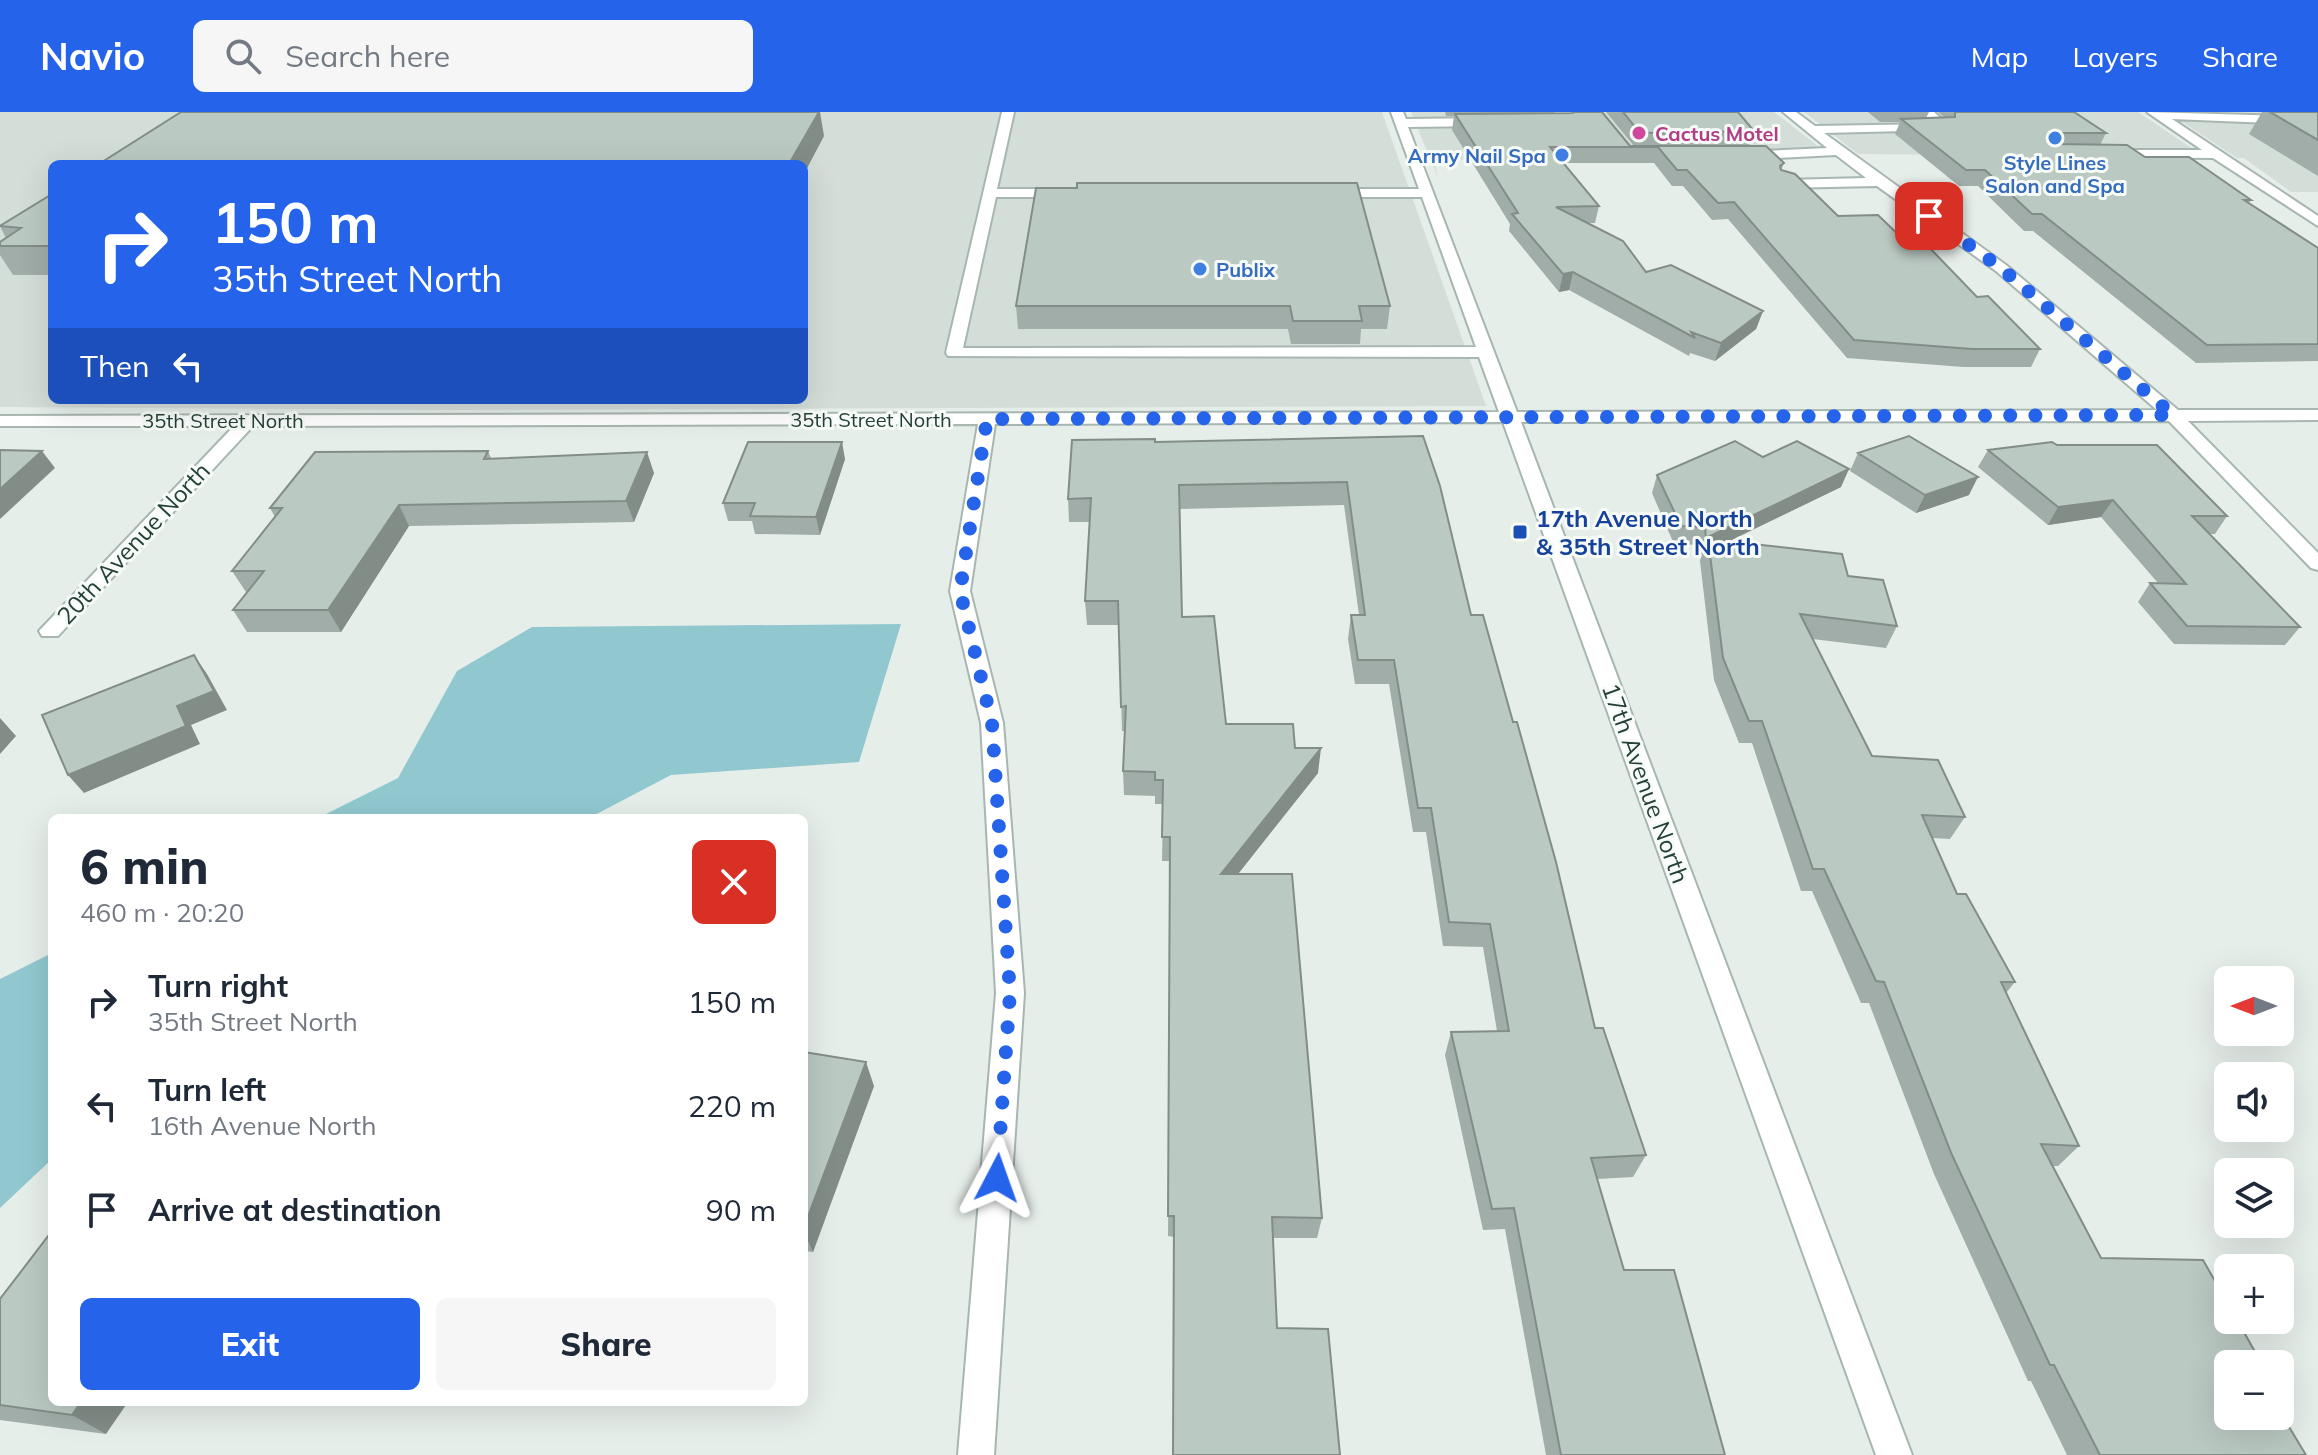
<!DOCTYPE html>
<meta charset="utf-8">
<style>
:root{--surface:#fff;--page:#f6f6f7;--text:#1f2937;--muted:#747a83;--accent:#2563eb}
body{margin:0;font-family:Mulish,sans-serif;background:var(--page);color:var(--text);height:100vh;display:flex;flex-direction:column;font-size:30px;white-space:nowrap}
*{box-sizing:border-box;margin:0}
p{font-size:26px;color:var(--muted)}
.icon{flex:none;width:44px;height:44px;fill:none;stroke:currentColor;stroke-width:2;stroke-linecap:round;stroke-linejoin:round}
.map{position:relative;flex:1;overflow:hidden}
.sheet{position:absolute;left:48px;top:702px;width:760px;height:592px;display:flex;flex-direction:column;background:var(--surface);border-radius:12px;box-shadow:0 8px 32px #0002}
.sheet>*{flex:none}
.guide{position:absolute;left:48px;top:48px;width:760px;height:244px;border-radius:12px;box-shadow:0 8px 32px #0002;background:#2563eb;color:#fff;overflow:hidden}
.needle{width:52px;rotate:270deg}
.buttons{position:absolute;left:2214px;top:854px;display:grid;gap:16px}
.buttons a{display:grid;place-items:center;width:80px;height:80px;border-radius:12px;background:var(--surface);box-shadow:0 8px 32px #0002;font-size:40px}
.pin{position:absolute;display:grid;place-items:center;width:68px;height:68px;color:#fff;margin:-34px;border-radius:16px;box-shadow:0 4px 12px #0006}
.me{position:absolute;width:88px;margin:-44px;rotate:4deg;stroke-linejoin:round;filter:drop-shadow(0 0 6px #0008)}
.turn{display:flex;align-items:center;gap:28px;height:168px;padding:0 32px;font-size:36px}
.turn .icon{width:104px;height:104px;stroke-width:2.5}
.turn b{display:block;font-size:56px;line-height:68px}
.then{display:flex;align-items:center;height:76px;padding:0 32px;background:#0003;gap:16px;font-size:30px}
.round{display:grid;place-items:center;flex:none;width:84px;height:84px;border-radius:12px;background:var(--page)}
.summary{display:flex;align-items:center;justify-content:space-between;height:136px;padding:0 32px}
h1{font-size:48px;font-weight:800;line-height:60px}
.primary-button{display:flex;gap:16px;margin-top:auto;padding:16px 32px}
.primary-button a{flex:1;height:92px;border-radius:12px;background:var(--accent);color:#fff;font-size:32px;font-weight:800;line-height:92px;text-align:center}
.primary-button a+a{background:var(--page);color:var(--text)}
ul{padding:0;list-style:none}
li{display:flex;align-items:center;gap:24px;height:104px;padding:0 32px}
li div{flex:1}
li b{display:block;font-size:30px}
li em{font-style:normal}
header{display:flex;align-items:center;gap:48px;box-sizing:border-box;height:112px;padding:0 40px;background:var(--accent);color:#fff}
header strong{font-size:38px}
nav{display:flex;gap:44px;margin-inline-start:auto;font-size:28px}
.search{width:560px;height:72px;background:var(--page);display:flex;align-items:center;gap:20px;box-sizing:border-box;padding:0 28px;border-radius:12px;color:var(--muted);font-size:30px}
.map>svg:first-child{display:block}
</style>
<header>
<strong>Navio</strong>
<div class="search"><svg class="icon" aria-label="search" viewBox="0 0 24 24"><circle cx="10" cy="10" r="6"/><path d="M15 15l6 6"/></svg>Search here</div>
<nav><a>Map</a><a>Layers</a><a>Share</a></nav>
</header>
<div class="map">
<svg width="2318" height="1343" viewBox="0 0 2318 1343">
<rect width="100%" height="100%" fill="#e6eeea"/>
<path fill="#d4ded9" fill-rule="evenodd" d="M 0,0 L 1382,0 L 1486,294 L 467,298 L 0,295 ZM 52,52 L 804,52 L 804,288 L 52,288 Z
M 1411,0 L 1774,0 L 1828,42 L 1434,48 L 1438,66 Z
M 1804,0 L 2138,0 L 2205,45 L 1858,42 Z
M 2167,0 L 2318,0 L 2318,80 L 2291,80 L 2244,46 L 2237,46 Z"/>
<path fill="#91c8d0" d="M 901,512 L 859,650 L 671,663 L 589,706 L 318,706 L 398,666 L 457,559 L 532,515 Z
M 52,841 L 52,1047 L 0,1096 L 0,867 Z"/>
<g fill="none" stroke-linecap="round" stroke-linejoin="round">
<defs>
<path id="minor" d="M 1002,0 L 1014,0 L 997,77 L 1065,77 L 1072,81 L 1065,85 L 996,85 L 963,236 L 1476,235 L 1422,85 L 1330,85 L 1323,81 L 1330,77 L 1419,77 L 1391,0 L 1403,0 L 1406,7 L 1486,6 L 1492,10 L 1486,14 L 1408,15 L 1517,300 L 2157,298 L 1996,159 L 1877,74 L 1784,76 L 1777,72 L 1784,68 L 1866,66 L 1836,43 L 1742,48 L 1736,44 L 1742,40 L 1827,36 L 1783,0 L 1796,0 L 1815,14 L 1932,12 L 1921,0 L 1934,0 L 1947,12 L 1947,18 L 1824,21 L 2006,153 L 2178,298 L 2318,298 L 2318,308 L 2188,309 L 2318,441 L 2318,458 L 2311,456 L 2169,309 L 1521,310 L 1912,1343 L 1876,1343 L 1503,310 L 995,312 L 970,479 L 1003,611 L 1024,881 L 994,1343 L 958,1343 L 996,881 L 981,611 L 950,479 L 978,312 L 253,314 L 58,524 L 42,524 L 39,519 L 234,314 L 0,314 L 0,304 L 1499,300 L 1479,245 L 948,244 L 946,241 Z
M 2147,0 L 2318,5 L 2318,13 L 2172,7 L 2318,104 L 2318,114 L 2213,46 L 2105,45 L 2103,42 L 2109,38 L 2202,38 Z"/>
</defs>
<use href="#minor" stroke="#a8b6b1" stroke-width="4"/>
<use href="#minor" fill="#fff" fill-rule="evenodd"/>
</g>
<path fill="#a1ada8" d="M 1445,0 L 1555,0 L 1555,1 L 1602,0 L 1630,34 L 1634,34 L 1606,0 L 1738,0 L 1754,19 L 1749,34 L 1784,51 L 1781,58 L 1838,104 L 1907,131 L 1977,185 L 2040,237 L 2031,255 L 1963,255 L 1847,246 L 1728,107 L 1712,108 L 1683,74 L 1672,74 L 1654,51 L 1563,51 L 1599,94 L 1595,111 L 1588,111 L 1646,160 L 1763,199 L 1756,217 L 1715,249 L 1690,241 L 1689,244 L 1569,178 L 1559,180 L 1509,119 L 1510,112 L 1452,18 L 1454,4 L 1446,4 Z
M 1868,0 L 1929,0 L 1926,6 L 1944,5 L 1938,0 L 2074,0 L 2106,21 L 2100,33 L 2145,45 L 2251,88 L 2249,91 L 2318,136 L 2318,249 L 2196,251 L 2033,119 L 2024,119 L 1978,74 L 1959,74 L 1895,22 L 1900,10 L 1880,10 Z
M 2262,0 L 2318,0 L 2318,64 L 2249,22 Z
M 52,82 L 52,163 L 13,163 L 0,143 L 0,130 L 6,126 L 0,114 Z
M 1016,194 L 1390,194 L 1387,217 L 1361,217 L 1360,232 L 1291,232 L 1288,217 L 1018,217 Z
M 1423,324 L 1471,503 L 1595,916 L 1646,1043 L 1633,1065 L 1597,1067 L 1624,1158 L 1725,1343 L 1546,1343 L 1505,1117 L 1483,1118 L 1445,943 L 1451,920 L 1497,919 L 1483,835 L 1443,834 L 1426,720 L 1413,720 L 1389,572 L 1355,572 L 1348,527 L 1351,503 L 1359,503 L 1344,393 L 1180,397 L 1182,505 L 1226,612 L 1295,636 L 1318,661 L 1238,762 L 1322,1106 L 1317,1126 L 1273,1126 L 1277,1216 L 1340,1343 L 1174,1125 L 1168,1124 L 1170,749 L 1162,749 L 1163,692 L 1155,692 L 1155,684 L 1124,683 L 1123,659 L 1125,619 L 1122,619 L 1119,513 L 1087,513 L 1085,489 L 1090,410 L 1069,410 L 1068,387 L 1155,330 Z
M 2057,333 L 2227,404 L 2215,422 L 2210,422 L 2300,515 L 2285,533 L 2174,532 L 2138,490 L 2150,471 L 2158,471 L 2101,405 L 2048,413 L 1978,355 L 1988,338 Z
M 488,339 L 491,346 L 654,361 L 634,410 L 409,414 L 341,520 L 247,520 L 233,498 L 247,480 L 246,480 L 232,459 L 275,405 L 270,396 Z
M 1858,341 L 1969,383 L 1916,401 L 1850,359 Z
M 1763,345 L 1841,375 L 1729,429 L 1848,464 L 1897,514 L 1886,536 L 1813,527 L 1872,644 L 1965,705 L 1950,727 L 1932,726 L 1957,782 L 2015,870 L 2006,881 L 2079,1034 L 2058,1054 L 2052,1054 L 2101,1146 L 2228,1252 L 2306,1343 L 2067,1343 L 2031,1269 L 2028,1269 L 1934,1062 L 1869,891 L 1861,891 L 1812,779 L 1801,779 L 1752,631 L 1739,631 L 1714,568 L 1700,449 L 1702,442 L 1699,444 L 1698,433 L 1674,432 L 1652,381 L 1657,363 Z
M 845,347 L 820,423 L 755,422 L 752,409 L 728,409 L 723,391 Z
M 804,940 L 874,974 L 813,1140 L 804,1139 Z
M 0,1187 L 106,1322 L 0,1308 Z"/>
<path fill="#838d88" d="M 819,0 L 820,0 L 824,24 L 804,62 L 804,52 L 789,52 Z
M 2062,21 L 2055,36 L 2053,27 Z
M 1573,160 L 1569,178 L 1559,180 L 1563,162 Z
M 1763,199 L 1756,217 L 1715,249 L 1721,231 Z
M 842,330 L 845,347 L 820,423 L 816,405 Z
M 42,339 L 55,356 L 0,407 L 0,377 Z
M 647,340 L 654,361 L 634,410 L 626,389 Z
M 1849,357 L 1841,375 L 1709,439 L 1708,427 L 1702,442 L 1699,444 L 1706,426 Z
M 1978,365 L 1969,383 L 1916,401 L 1925,383 Z
M 2113,388 L 2101,405 L 2048,413 L 2058,395 Z
M 399,393 L 409,414 L 341,520 L 328,498 Z
M 194,543 L 207,562 L 227,598 L 191,613 L 200,632 L 84,681 L 68,663 L 177,594 Z
M 0,606 L 16,624 L 0,642 Z
M 1321,636 L 1318,661 L 1219,786 L 1221,762 Z
M 866,950 L 874,974 L 813,1140 L 804,1120 L 804,1115 Z
M 81,1290 L 128,1290 L 106,1322 L 72,1303 Z"/>
<path fill="#bbc9c3" stroke="#838d88" stroke-width="2" d="M 181,0 L 819,0 L 789,52 L 99,52 Z
M 1574,0 L 1602,0 L 1630,34 L 1766,34 L 1784,51 L 1780,54 L 1781,58 L 1795,62 L 1838,104 L 1878,103 L 1907,131 L 1925,131 L 1977,185 L 1988,184 L 2040,237 L 1972,237 L 1854,228 L 1734,90 L 1718,91 L 1687,58 L 1677,58 L 1658,35 L 1550,35 L 1599,94 L 1556,95 L 1623,129 L 1646,160 L 1671,153 L 1763,199 L 1721,231 L 1691,220 L 1695,226 L 1573,160 L 1563,162 L 1512,102 L 1518,101 L 1455,2 L 1572,1 Z
M 1623,0 L 1738,0 L 1754,19 L 1640,21 Z
M 1955,0 L 2074,0 L 2106,21 L 2062,21 L 2053,27 L 2056,32 L 2127,33 L 2145,45 L 2189,45 L 2251,88 L 2244,88 L 2318,136 L 2318,232 L 2207,233 L 2042,102 L 2032,102 L 1985,58 L 1966,58 L 1901,7 L 1955,5 Z
M 2270,0 L 2318,0 L 2318,28 Z
M 1077,71 L 1357,71 L 1390,194 L 1359,194 L 1362,209 L 1293,209 L 1290,194 L 1016,194 L 1036,76 L 1077,76 Z
M 52,82 L 52,134 L 0,134 L 0,130 L 21,116 L 0,114 Z
M 1423,324 L 1440,374 L 1471,503 L 1483,503 L 1513,610 L 1517,610 L 1556,750 L 1595,916 L 1603,916 L 1646,1043 L 1591,1046 L 1624,1158 L 1674,1158 L 1725,1343 L 1561,1343 L 1514,1096 L 1492,1097 L 1451,920 L 1509,919 L 1490,812 L 1449,810 L 1431,696 L 1418,696 L 1394,548 L 1358,548 L 1351,503 L 1365,503 L 1347,370 L 1179,373 L 1182,505 L 1214,504 L 1226,612 L 1293,612 L 1295,636 L 1321,636 L 1221,762 L 1292,762 L 1322,1106 L 1272,1105 L 1277,1216 L 1328,1217 L 1340,1343 L 1173,1343 L 1174,1104 L 1168,1104 L 1170,725 L 1162,725 L 1163,668 L 1155,668 L 1155,660 L 1123,659 L 1126,594 L 1121,595 L 1118,489 L 1085,489 L 1091,386 L 1068,387 L 1072,328 L 1155,327 L 1155,330 Z
M 1909,324 L 1978,365 L 1925,383 L 1858,341 Z
M 1735,329 L 1763,345 L 1797,329 L 1849,357 L 1706,426 L 1705,415 L 1681,414 L 1657,363 Z
M 748,330 L 842,330 L 816,405 L 750,404 L 755,391 L 723,391 Z
M 2052,330 L 2057,333 L 2157,333 L 2227,404 L 2192,404 L 2300,515 L 2187,514 L 2150,471 L 2186,472 L 2113,388 L 2058,395 L 1988,338 Z
M 0,338 L 42,339 L 0,377 Z
M 488,339 L 484,347 L 647,340 L 626,389 L 399,393 L 328,498 L 233,498 L 264,459 L 232,459 L 282,396 L 270,396 L 315,340 Z
M 1708,427 L 1842,442 L 1848,464 L 1883,468 L 1897,514 L 1800,502 L 1872,644 L 1938,648 L 1965,705 L 1922,703 L 1957,782 L 1966,782 L 2015,870 L 2001,870 L 2079,1034 L 2041,1032 L 2101,1146 L 2203,1148 L 2228,1192 L 2228,1208 L 2237,1208 L 2262,1252 L 2228,1252 L 2228,1304 L 2280,1304 L 2280,1300 L 2306,1343 L 2100,1343 L 2054,1253 L 2050,1253 L 1952,1043 L 1884,870 L 1876,869 L 1824,757 L 1813,757 L 1762,609 L 1749,609 L 1723,546 Z
M 194,543 L 214,579 L 177,594 L 186,614 L 68,663 L 42,603 Z
M 804,940 L 866,950 L 804,1115 Z
M 52,1119 L 52,1290 L 81,1290 L 72,1303 L 0,1293 L 0,1187 Z"/>
<g fill="none" stroke-linecap="round" stroke-linejoin="round">
<path stroke="#2563eb" stroke-width="14" stroke-dasharray="0 25.2" d="M 997,1066 L 1010,881 L 992,611 L 960,479 L 987,307 L 2173,303 L 2001,156 L 1929,104"/>
</g>
<circle fill="#d1479c" stroke="#f7fbf8" stroke-width="3" cx="1639" cy="21" r="8"/>
<g fill="#3f7fe0" stroke="#f7fbf8" stroke-width="3">
<circle cx="2055" cy="26" r="8"/>
<circle cx="1562" cy="43" r="8"/>
<circle cx="1200" cy="157" r="8"/>
</g>
<rect fill="#1a4fb4" stroke="#f7fbf8" stroke-width="3" x="1512" y="412" width="16" height="16" rx="4"/>
<g text-anchor="middle" dominant-baseline="central" stroke-width="6" stroke-linejoin="round" paint-order="stroke">
<g font-size="20" font-weight="bold" fill="#b23c85" stroke="#f7fbf8" text-anchor="start">
<text x="1655" y="21">Cactus Motel</text>
</g>
<g font-size="20" font-weight="bold" fill="#366cbe" stroke="#f7fbf8" text-anchor="end">
<text x="1546" y="43">Army Nail Spa</text>
<text x="2055" y="50" text-anchor="middle">Style Lines<tspan x="2055" dy="23">Salon and Spa</tspan></text>
<text x="1216" y="157" text-anchor="start">Publix</text>
</g>
<g font-size="20" fill="#254038" stroke="#f7fbf8">
<text x="871" y="307">35th Street North</text>
<text x="223" y="308">35th Street North</text>
</g>
<g font-size="24" font-weight="bold" fill="#164399" stroke="#f7fbf8" text-anchor="start">
<text x="1536" y="406">17th Avenue North<tspan x="1536" dy="28">&amp; 35th Street North</tspan></text>
</g>
<g font-size="24" fill="#254038" stroke="#f7fbf8">
<text transform="translate(133 431) rotate(-47)">20th Avenue North</text>
<text transform="translate(1646 671) rotate(70)">17th Avenue North</text>
</g>
</g>
</svg>
<div class="buttons">
<a><svg class="needle" viewBox="-14 -14 28 28"><path d="M0-13l5 13h-10z" fill="#e53935"/><path d="M0 13l5-13h-10z" fill="#747a83"/></svg></a>
<a><svg class="icon" aria-label="sound" viewBox="0 0 24 24"><path d="M4 9h4l5-4v14l-5-4H4zM17 9q2 3 0 6"/></svg></a>
<a><svg class="icon" aria-label="layers" viewBox="0 0 24 24"><path d="M12 4l9 5-9 5-9-5zM3 14l9 5 9-5"/></svg></a>
<a>+</a>
<a>−</a>
</div>
<div class="pin" style="left:1929px;top:104px;background:#d93025"><svg class="icon" aria-label="arrive" viewBox="0 0 24 24"><path d="M6 21V4h12l-3 4 3 4H6"/></svg></div>
<svg class="me" style="left:997px;top:1066px" viewBox="-20 -20 40 40"><path d="M0-17L14 15 0 8-14 15z" fill="#2563eb" stroke="#fff" stroke-width="4"/></svg>
<div class="guide">
<div class="turn"><svg class="icon" aria-label="right" viewBox="0 0 24 24"><path d="M7 20v-9h11M14 6l5 5-5 5"/></svg><div><b>150 m</b>35th Street North</div></div>
<div class="then">Then<svg class="icon" aria-label="left" viewBox="0 0 24 24"><path d="M17 20v-9H6M10 6l-5 5 5 5"/></svg></div>
</div>
<section class="sheet">
<div class="summary"><div><h1>6 min</h1><p>460 m · 20:20</p></div><a class="round" style="background:#d93025;color:#fff"><svg class="icon" aria-label="close" viewBox="0 0 24 24"><path d="M6 6l12 12M18 6L6 18"/></svg></a></div>
<ul>
<li><svg class="icon" aria-label="right" viewBox="0 0 24 24"><path d="M7 20v-9h11M14 6l5 5-5 5"/></svg><div><b>Turn right</b><p>35th Street North</p></div><em>150 m</em></li>
<li><svg class="icon" aria-label="left" viewBox="0 0 24 24"><path d="M17 20v-9H6M10 6l-5 5 5 5"/></svg><div><b>Turn left</b><p>16th Avenue North</p></div><em>220 m</em></li>
<li><svg class="icon" aria-label="arrive" viewBox="0 0 24 24"><path d="M6 21V4h12l-3 4 3 4H6"/></svg><div><b>Arrive at destination</b></div><em>90 m</em></li>
</ul>
<div class="primary-button"><a>Exit</a><a>Share</a></div>
</section>
</div>
